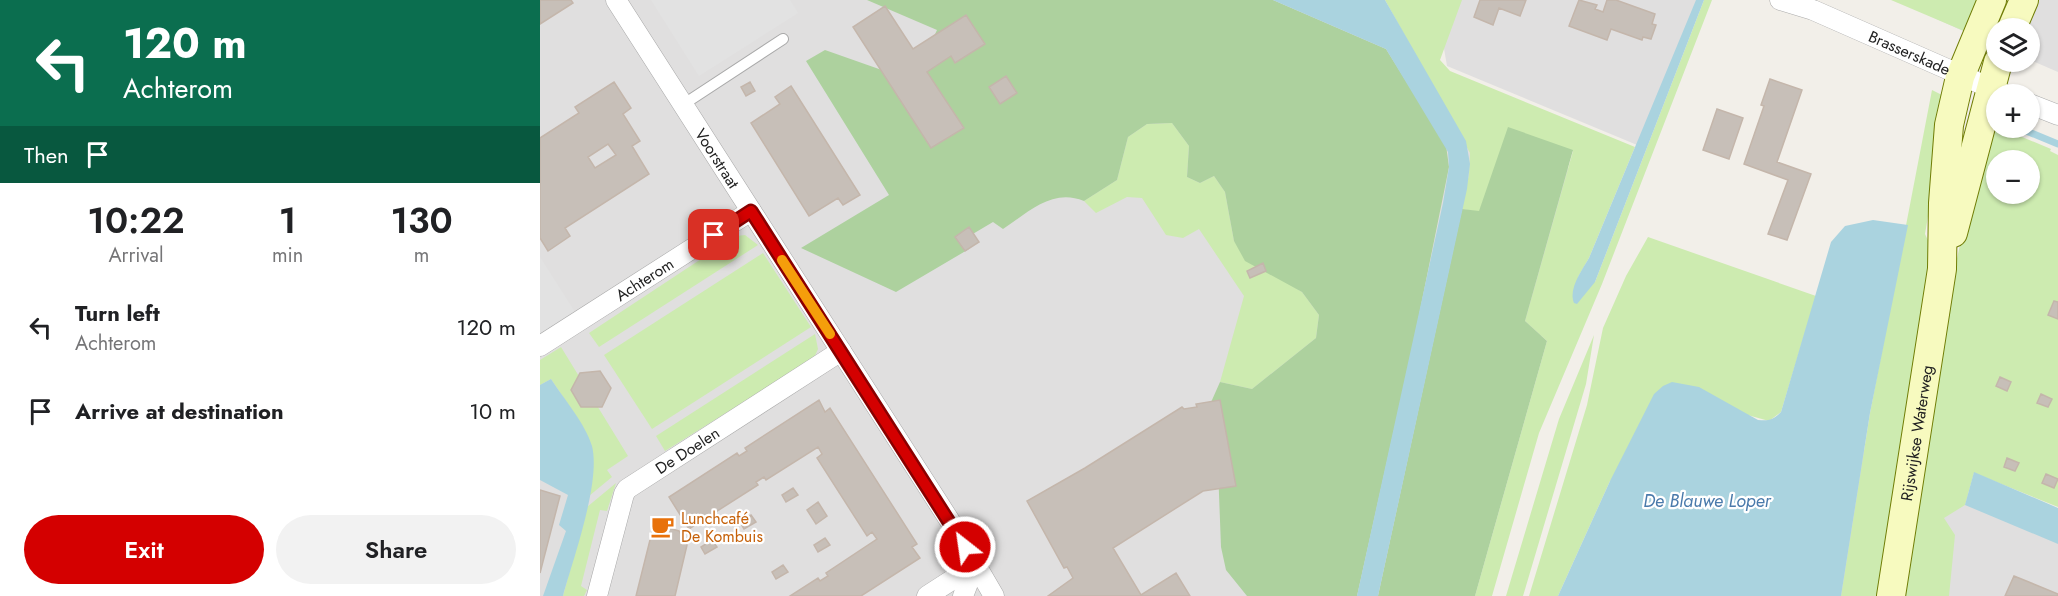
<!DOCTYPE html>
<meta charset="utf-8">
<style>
:root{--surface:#fff;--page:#f2f2f2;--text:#202124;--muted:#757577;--accent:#d40000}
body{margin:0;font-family:Jost,sans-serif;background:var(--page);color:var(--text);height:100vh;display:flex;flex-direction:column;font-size:22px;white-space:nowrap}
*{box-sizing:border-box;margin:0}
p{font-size:20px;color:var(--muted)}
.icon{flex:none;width:33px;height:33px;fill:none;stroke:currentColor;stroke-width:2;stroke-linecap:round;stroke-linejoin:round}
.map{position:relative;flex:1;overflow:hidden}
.side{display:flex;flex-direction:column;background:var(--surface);width:540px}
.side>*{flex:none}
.banner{background:#0b6e4f;color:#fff;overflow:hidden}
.tools{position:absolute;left:1446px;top:18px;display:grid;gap:12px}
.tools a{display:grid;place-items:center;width:54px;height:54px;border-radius:50%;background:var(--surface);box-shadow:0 2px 4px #0004;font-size:30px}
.pin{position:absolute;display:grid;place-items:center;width:51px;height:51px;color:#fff;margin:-26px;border-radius:12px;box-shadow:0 3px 9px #0006}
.me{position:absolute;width:66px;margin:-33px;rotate:330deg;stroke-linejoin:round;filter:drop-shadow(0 0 4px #0008)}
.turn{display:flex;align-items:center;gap:21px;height:126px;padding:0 24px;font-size:27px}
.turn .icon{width:78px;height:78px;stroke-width:2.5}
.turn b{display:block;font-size:42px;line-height:51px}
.then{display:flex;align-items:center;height:57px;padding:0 24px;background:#0003;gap:12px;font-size:22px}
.eta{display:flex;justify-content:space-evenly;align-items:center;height:102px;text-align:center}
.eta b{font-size:36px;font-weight:600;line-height:42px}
.cta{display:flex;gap:12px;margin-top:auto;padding:12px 24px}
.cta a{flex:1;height:69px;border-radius:36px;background:var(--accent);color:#fff;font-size:24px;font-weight:600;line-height:69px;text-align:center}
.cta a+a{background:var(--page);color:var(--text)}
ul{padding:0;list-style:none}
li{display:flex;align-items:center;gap:18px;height:84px;padding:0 24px}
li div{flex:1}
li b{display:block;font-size:22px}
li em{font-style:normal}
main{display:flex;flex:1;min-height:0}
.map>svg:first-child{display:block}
</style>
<main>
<section class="side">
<div class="banner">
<div class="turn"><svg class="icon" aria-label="left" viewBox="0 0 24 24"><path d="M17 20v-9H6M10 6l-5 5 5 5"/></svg><div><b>120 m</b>Achterom</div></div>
<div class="then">Then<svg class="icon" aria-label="arrive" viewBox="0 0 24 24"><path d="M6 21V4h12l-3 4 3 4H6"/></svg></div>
</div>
<div class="eta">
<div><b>10:22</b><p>Arrival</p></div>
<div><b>1</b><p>min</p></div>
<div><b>130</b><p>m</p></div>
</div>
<ul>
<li><svg class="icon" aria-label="left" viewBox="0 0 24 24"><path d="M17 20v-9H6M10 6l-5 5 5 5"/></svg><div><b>Turn left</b><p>Achterom</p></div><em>120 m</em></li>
<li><svg class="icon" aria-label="arrive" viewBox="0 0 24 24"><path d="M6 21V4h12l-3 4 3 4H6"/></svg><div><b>Arrive at destination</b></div><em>10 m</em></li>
</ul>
<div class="cta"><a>Exit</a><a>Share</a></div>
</section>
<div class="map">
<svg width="1518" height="596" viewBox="0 0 1518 596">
<rect width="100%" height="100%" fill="#f2efe9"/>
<path fill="#e0dfdf" d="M 0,0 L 773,0 L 1051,184 L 917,596 L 0,596 Z
M 918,0 L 1163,0 L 1102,147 L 907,66 L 902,37 Z
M 1355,0 L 1518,0 L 1518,72 L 1490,60 L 1490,28 L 1456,28 L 1456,46 Z
M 1304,443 L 1518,532 L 1518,596 L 1246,596 Z"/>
<path fill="#cdebb0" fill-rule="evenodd" d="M 845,0 L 922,0 L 900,60 L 910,71 L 1095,147 L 1049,258 L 1038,277 L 1055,282 L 1164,0 L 1172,0 L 1062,284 L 999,433 L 952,596 L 935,596 L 1007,341 L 985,321 L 1033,151 L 939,212 L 922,209 L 929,174 L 930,153 Z
M 1351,0 L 1445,0 L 1431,34 Z
M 1392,90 L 1408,98 L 1385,234 L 1394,253 L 1341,596 L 1301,596 L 1330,413 Z
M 1456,114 L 1456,128 L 1473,128 L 1475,134 L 1511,149 L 1510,151 L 1518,155 L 1518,507 L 1434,473 L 1425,505 L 1404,518 L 1415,535 L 1409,596 L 1363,596 L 1415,268 L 1447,119 ZM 1456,160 L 1490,160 L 1490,194 L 1456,194 Z
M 632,123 L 649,146 L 647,177 L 660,183 L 674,176 L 685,192 L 694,241 L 738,277 L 762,292 L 779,315 L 776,338 L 712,389 L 680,382 L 704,296 L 659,229 L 643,238 L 626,235 L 602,198 L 587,197 L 556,213 L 544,201 L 577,180 L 588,137 L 607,124 Z
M 205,235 L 218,245 L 59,347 L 49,333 L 196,236 Z
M 1108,237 L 1276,296 L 1241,412 L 1229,421 L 1204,414 L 1070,481 L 1018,596 L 989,596 L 1047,405 L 1063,328 L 1086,276 Z
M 223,253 L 271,327 L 112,429 L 64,355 Z
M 275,334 L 278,349 L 274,358 L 125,451 L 116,436 Z
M 1054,335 L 1046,384 L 983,596 L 966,596 L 1019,419 Z
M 21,347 L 88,456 L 67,470 L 72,477 L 49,496 C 59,437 41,425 11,379 L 0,385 L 0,360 Z
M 76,483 L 67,511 L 60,510 L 41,586 L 47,590 L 44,596 L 23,596 L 47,507 Z"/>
<path fill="#add19e" d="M 327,0 L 733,0 L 846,49 L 906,145 L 909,167 L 874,340 L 817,596 L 707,596 L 686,570 L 681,547 L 677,441 L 668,409 L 680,382 L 712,389 L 776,338 L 779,315 L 762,292 L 705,261 L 694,241 L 685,192 L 674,176 L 660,183 L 647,177 L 649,146 L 632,123 L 607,124 L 588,137 L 577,180 L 544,201 C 512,188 489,212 463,229 L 453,222 L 426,238 L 429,249 L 356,292 L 261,248 L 349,195 L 266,61 L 285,50 L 373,81 L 397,30 Z
M 968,127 L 1033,150 L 985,321 L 1007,341 L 935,596 L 838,596 L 922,209 L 939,211 Z"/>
<path fill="#e2e2e2" d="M 111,0 L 250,0 L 258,13 L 159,76 Z
M 0,257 L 35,312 L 0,335 Z"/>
<path fill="#aad3df" d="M 733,0 L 845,0 L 926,141 L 930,164 L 927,189 L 838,596 L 817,596 L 903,203 L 909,167 L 908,152 L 846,49 Z
M 1156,0 L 1164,0 L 1055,282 L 1037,304 L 1034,303 C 1028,289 1042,270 1049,258 Z
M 1333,220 L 1368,225 L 1330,413 L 1301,596 L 1018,596 L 1070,481 L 1114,394 L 1123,386 L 1132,382 L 1159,387 L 1218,420 C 1229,421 1233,420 1241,412 L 1291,242 L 1305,226 Z
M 11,379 C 24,399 45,423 52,446 C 61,482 33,559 23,596 L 3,596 L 26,531 L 19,525 L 28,495 L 0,480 L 0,385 Z
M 1434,472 L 1518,508 L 1518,544 L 1425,505 Z"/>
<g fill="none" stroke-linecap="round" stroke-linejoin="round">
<path stroke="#aad3df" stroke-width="7" d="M 1479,128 L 1518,144"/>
</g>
<path fill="#c7bfb8" stroke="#c4b6ab" stroke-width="1.5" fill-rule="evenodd" d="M 0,0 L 31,0 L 33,3 L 0,24 Z
M 986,0 L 980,16 L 959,8 L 953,25 L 934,17 L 940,0 Z
M 1039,0 L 1057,5 L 1055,9 L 1063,12 L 1067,0 L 1076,0 L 1115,14 L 1112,24 L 1116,25 L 1111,39 L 1103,37 L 1102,40 L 1071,29 L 1067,40 L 1029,26 Z
M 345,6 L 373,49 L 426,15 L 445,44 L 415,63 L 411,56 L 387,72 L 424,128 L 391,148 L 313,27 Z
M 466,76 L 477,93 L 460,104 L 449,87 Z
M 1230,79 L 1262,90 L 1237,162 L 1271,174 L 1247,240 L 1228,234 L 1248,180 L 1204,164 L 1224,106 L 1221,105 Z
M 74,82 L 91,108 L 83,114 L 100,141 L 92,146 L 109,174 L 25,228 L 30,236 L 8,251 L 0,238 L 0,138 L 39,113 L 35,107 ZM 68,144 L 76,155 L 55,168 L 48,157 Z
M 210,82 L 215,91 L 206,96 L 201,87 Z
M 251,86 L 320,195 L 303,205 L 298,198 L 269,216 L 211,123 L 240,104 L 235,97 Z
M 1177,109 L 1203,118 L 1189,159 L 1163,150 Z
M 429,227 L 439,242 L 425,251 L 415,237 Z
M 723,263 L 726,271 L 710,278 L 707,271 Z
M 1514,301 L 1518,302 L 1518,319 L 1508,315 Z
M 60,371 L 71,388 L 62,407 L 41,407 L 31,390 L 40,373 Z
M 1460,377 L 1471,382 L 1467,391 L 1456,386 Z
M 1501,394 L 1512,399 L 1508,407 L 1497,403 Z
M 279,400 L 285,412 L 290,408 L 377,544 L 372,547 L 380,558 L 321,596 L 250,596 L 278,578 L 280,581 L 288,576 L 286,573 L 337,539 L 332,532 L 327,536 L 277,458 L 282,454 L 278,447 L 226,480 L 224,477 L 216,482 L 218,485 L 149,529 L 129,497 L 197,453 L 199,456 L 207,451 L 205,448 Z
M 680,400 L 696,486 L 663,491 L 573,548 L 601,595 L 636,573 L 650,596 L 508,596 L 533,578 L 527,567 L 524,568 L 487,501 L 545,468 L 642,407 L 644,409 L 657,407 L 656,404 Z
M 1467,458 L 1479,463 L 1475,471 L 1464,467 Z
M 1506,474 L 1518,479 L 1514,488 L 1502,483 Z
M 253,488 L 258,495 L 246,502 L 242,495 Z
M 0,490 L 20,496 L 0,573 Z
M 278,502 L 287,516 L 276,524 L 267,510 Z
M 211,515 L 216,522 L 204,529 L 200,522 Z
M 114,524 L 139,531 L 147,545 L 135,596 L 96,596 Z
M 285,538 L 290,545 L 278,552 L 274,545 Z
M 172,540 L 177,547 L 165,554 L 161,547 Z
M 243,565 L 248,572 L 236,579 L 232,572 Z
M 1474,576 L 1518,594 L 1518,596 L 1465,596 Z"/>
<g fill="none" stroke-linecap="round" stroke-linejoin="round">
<defs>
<path id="lane" d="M 144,104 L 243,39"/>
<g id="street">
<path id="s1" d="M 76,0 L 415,529 L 454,596"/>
<path id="s2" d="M 1240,0 L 1273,10 L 1464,94"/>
<path d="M 1490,104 L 1518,115"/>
<path id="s3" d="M 0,346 L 211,211"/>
<path id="s4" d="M 57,596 L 84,494 L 87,489 L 301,351"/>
<path d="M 387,596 L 435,565"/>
<path d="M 423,596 L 435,565"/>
</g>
<g id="secondary">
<path d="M 1472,28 L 1484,0"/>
<path d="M 1413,233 L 1458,62"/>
<path id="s5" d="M 1351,596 L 1402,269 L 1403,203 L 1409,125 L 1420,77 L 1452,0"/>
</g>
</defs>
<use href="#lane" stroke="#a9a9a9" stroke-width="12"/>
<use href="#street" stroke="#a9a9a9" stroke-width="21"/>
<use href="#secondary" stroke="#707d05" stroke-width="30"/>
<use href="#lane" stroke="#fff" stroke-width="10"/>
<use href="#street" stroke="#fff" stroke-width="20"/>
<use href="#secondary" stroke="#f7fabf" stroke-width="28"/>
</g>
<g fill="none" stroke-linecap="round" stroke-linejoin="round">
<defs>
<path id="route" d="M 174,235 L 211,211 L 425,547"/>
</defs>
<use href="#route" stroke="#8a0000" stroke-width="15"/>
<use href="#route" stroke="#d40000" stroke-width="10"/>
<path stroke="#f59e0b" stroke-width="10" d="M 242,260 L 290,334"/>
</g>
<defs>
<symbol id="cafe-bare" viewBox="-9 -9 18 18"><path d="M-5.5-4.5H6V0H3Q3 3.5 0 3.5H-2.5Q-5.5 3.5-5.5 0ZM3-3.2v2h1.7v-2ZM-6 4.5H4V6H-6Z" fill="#e8710a" stroke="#fff" stroke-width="2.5" paint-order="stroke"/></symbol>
</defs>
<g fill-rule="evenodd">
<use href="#cafe-bare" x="106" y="510" width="33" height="33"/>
</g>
<g text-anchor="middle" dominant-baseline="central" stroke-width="4.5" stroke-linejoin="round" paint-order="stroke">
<g font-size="16" fill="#222" stroke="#fff">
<text stroke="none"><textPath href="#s2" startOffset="140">Brasserskade</textPath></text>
<text stroke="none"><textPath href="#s1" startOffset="188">Voorstraat</textPath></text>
<text stroke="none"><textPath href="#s3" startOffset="124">Achterom</textPath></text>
<text stroke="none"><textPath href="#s5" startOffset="165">Rijswijkse Waterweg</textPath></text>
<text stroke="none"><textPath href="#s4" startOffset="183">De Doelen</textPath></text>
</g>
<g font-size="16" fill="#c56008" stroke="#fff" text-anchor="start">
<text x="141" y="518">Lunchcafé<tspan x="141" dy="18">De Kombuis</tspan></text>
</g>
<g font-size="18" font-style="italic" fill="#4a7aab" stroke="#fff">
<text x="1167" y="501">De Blauwe Loper</text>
</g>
</g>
</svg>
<div class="tools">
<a><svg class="icon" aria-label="layers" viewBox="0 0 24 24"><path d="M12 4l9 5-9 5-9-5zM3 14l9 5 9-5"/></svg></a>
<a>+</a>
<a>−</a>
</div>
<div class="pin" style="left:174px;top:235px;background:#d93025"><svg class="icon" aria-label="arrive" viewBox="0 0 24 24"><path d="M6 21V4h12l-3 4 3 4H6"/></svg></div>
<svg class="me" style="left:425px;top:547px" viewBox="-20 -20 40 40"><circle r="17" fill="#d40000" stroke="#fff" stroke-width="3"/><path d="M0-11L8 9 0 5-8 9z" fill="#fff"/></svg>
</div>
</main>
